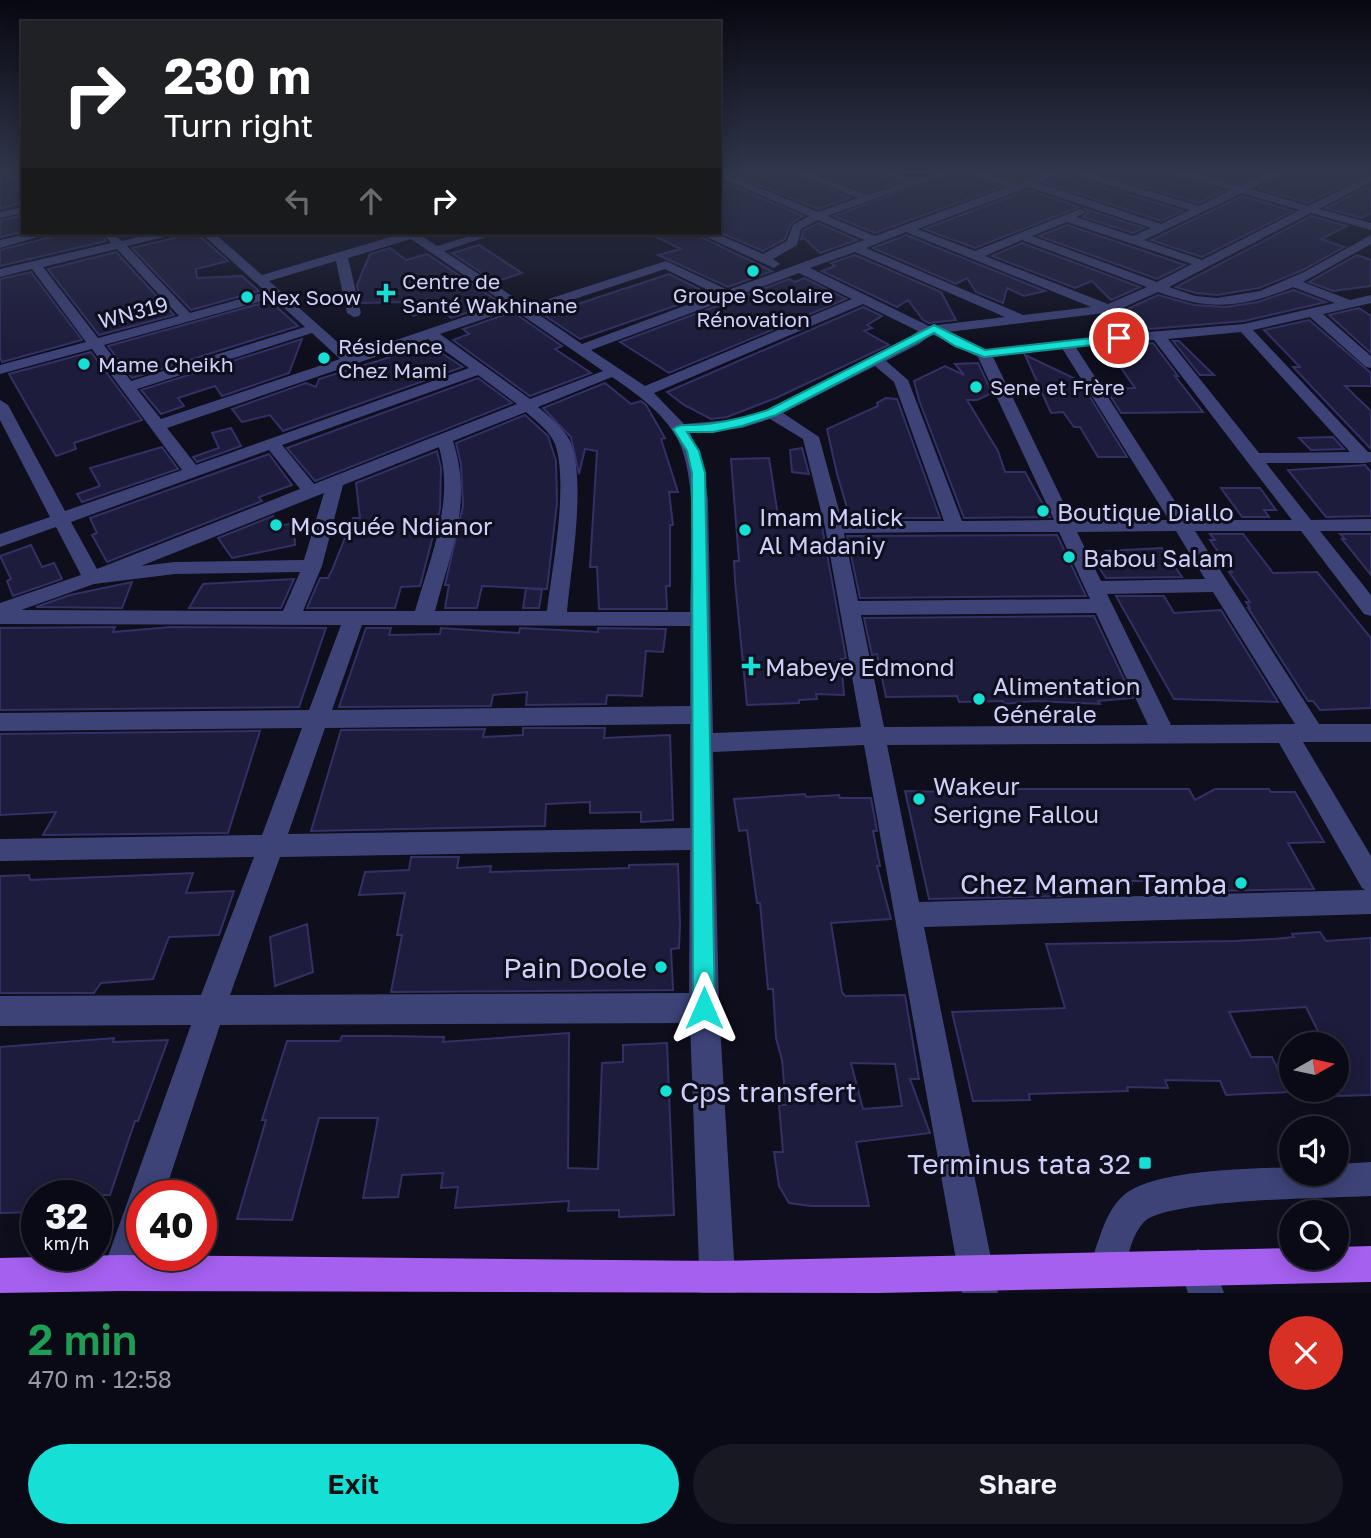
<!DOCTYPE html>
<meta charset="utf-8">
<style>
:root{--surface:#0a0a16;--page:#181823;--text:#f1f3f6;--muted:#999aa1;--line:#2a2b35;--accent:#16dfd6}
body{margin:0;font-family:"Golos Text",sans-serif;background:var(--page);color:var(--text);height:100vh;display:flex;flex-direction:column;font-size:26px;white-space:nowrap}
*{box-sizing:border-box;margin:0}
p{font-size:23px;color:var(--muted)}
.icon{flex:none;width:38px;height:38px;fill:none;stroke:currentColor;stroke-width:2;stroke-linecap:round;stroke-linejoin:round}
.map{position:relative;height:1293px;overflow:hidden}
.details{display:flex;flex-direction:column;background:var(--surface);flex:1}
.details>*{flex:none}
.guide{position:absolute;left:21px;top:21px;width:700px;height:214px;border-radius:0px;box-shadow:0 4px 18px #0003,0 0 0 2px var(--line);background:#202124;color:#fff;overflow:hidden}
.needle{width:46px;rotate:81deg}
.fabs{position:absolute;left:1279px;top:1032px;display:grid;gap:14px}
.fabs a{display:grid;place-items:center;width:70px;height:70px;border-radius:50%;background:var(--surface);box-shadow:0 4px 18px #0003,0 0 0 2px var(--line);font-size:35px}
.speed{position:absolute;left:21px;top:1180px;display:flex;gap:14px;font-size:35px;font-weight:700;text-align:center}
.speed>*{display:grid;place-content:center;width:91px;height:91px;border-radius:50%;background:var(--surface);box-shadow:0 4px 18px #0003,0 0 0 2px var(--line);line-height:1}
.speed small{font-size:18px;font-weight:400}
.speed .limit{border:10px solid #d22;background:#fff;color:#111}
.pin{position:absolute;display:grid;place-items:center;width:60px;height:60px;color:#fff;margin:-30px;border:4px solid #fff;border-radius:50%;box-shadow:0 2px 7px #0007}
.me{position:absolute;width:77px;margin:-38px;rotate:0deg;stroke-linejoin:round;filter:drop-shadow(0 0 5px #0008)}
.turn{display:flex;align-items:center;gap:24px;height:147px;padding:0 28px;font-size:32px}
.turn .icon{width:91px;height:91px;stroke-width:2.5}
.turn b{display:block;font-size:49px;line-height:60px}
.lanes{display:flex;align-items:center;height:66px;padding:0 28px;background:#0003;justify-content:center;gap:35px;direction:ltr}
.lanes .off{opacity:.35}
.round{display:grid;place-items:center;flex:none;width:74px;height:74px;border-radius:37px;background:var(--page)}
.summary{display:flex;align-items:center;justify-content:space-between;height:119px;padding:0 28px}
h1{font-size:42px;font-weight:600;line-height:52px;color:#1e9e55}
.button{display:flex;gap:14px;margin-top:auto;padding:14px 28px}
.button a{flex:1;height:80px;border-radius:42px;background:var(--accent);color:#111;font-size:28px;font-weight:600;line-height:80px;text-align:center}
.button a+a{background:var(--page);color:var(--text)}
.map>svg:first-child{display:block}
.building{fill:#1d1c3c;stroke:#333066;stroke-width:2;fill-rule:evenodd}
.lines{fill:none;stroke-linecap:round;stroke-linejoin:round}
.minor{fill:#3d4377;fill-rule:evenodd}
.major{fill:#a560f0;fill-rule:evenodd}
.route{fill:#16dfd6;stroke:#0e918b;stroke-width:2}
.poi-dot{fill:#16dfd6;stroke:#0e0e1d;stroke-width:2.5}
.labels{text-anchor:middle;dominant-baseline:central;stroke-width:6;stroke-linejoin:round;paint-order:stroke}
.far-poi-label{font-size:21px;fill:#cecffa;stroke:#0e0e1d;text-anchor:start}
.far-street-label{font-size:21px;fill:#cecffa;stroke:#0e0e1d}
.poi-label{font-size:24px;fill:#cecffa;stroke:#0e0e1d;text-anchor:start}
.near-poi-label{font-size:28px;fill:#cecffa;stroke:#0e0e1d;text-anchor:end}
</style>
<div class="map">
<svg width="1371" height="1293" viewBox="0 0 1371 1293">
<rect width="100%" height="100%" fill="#0e0e1d"/>
<!-- building -->
<g class="building">
<polygon points="0,171 10,171 23,187 23,202 0,209"/>
<polygon points="725,171 787,171 850,198 818,209"/>
<polygon points="810,171 875,171 898,182 868,192"/>
<polygon points="956,171 963,171 1001,187 875,233 834,216"/>
<polygon points="987,171 1046,171 1018,181"/>
<polygon points="1090,171 1167,171 1224,191 1199,203"/>
<polygon points="1194,171 1268,171 1240,183"/>
<polygon points="1288,171 1371,171 1371,172 1308,203 1258,188"/>
<polygon points="1066,174 1067,176 1183,211 1161,221 1046,183"/>
<polygon points="728,184 803,216 791,224 785,239 763,251 719,232 719,187"/>
<polygon points="1366,188 1371,189 1371,213 1362,218 1326,208"/>
<polygon points="1029,190 1079,207 975,248 924,229"/>
<polygon points="1242,196 1293,211 1202,257 1151,240"/>
<polygon points="1085,209 1144,228 1133,233 1083,217 1088,213"/>
<polygon points="21,216 23,232 0,237 0,220"/>
<polygon points="1311,216 1347,226 1321,239 1344,247 1303,270 1259,288 1217,295 1196,293 1176,287"/>
<polygon points="818,223 857,240 820,253 804,238 801,239 803,231"/>
<polygon points="1067,225 1185,265 1157,279 1039,236"/>
<polygon points="67,233 109,233 103,236 106,241 0,266 0,250"/>
<polygon points="178,233 196,233 228,261 196,269 197,278 242,276 259,291 191,310 132,248 174,238"/>
<polygon points="648,233 697,233 701,237 772,271 728,287 658,255 681,249"/>
<polygon points="906,235 1045,291 1024,296 1007,288 1003,303 976,292 967,278 956,284 873,248"/>
<polygon points="1022,243 1140,287 1111,300 1092,281 1075,288 992,256"/>
<polygon points="479,245 522,273 495,282 452,253"/>
<polygon points="390,248 406,260 427,254 499,302 451,318 440,309 413,316 402,305 403,302 361,303 357,285 370,254"/>
<polygon points="116,252 174,315 99,335 48,269"/>
<polygon points="855,255 941,292 956,320 929,323 923,320 908,300 897,307 822,271 835,266 831,263"/>
<polygon points="1357,255 1371,260 1371,286 1333,291 1309,282"/>
<polygon points="31,272 82,340 2,362 0,357 0,279"/>
<polygon points="669,274 709,294 580,339 544,315"/>
<polygon points="804,278 846,299 669,373 620,342 789,279 795,282"/>
<polygon points="1293,290 1326,302 1244,321 1150,329 1123,311 1158,295 1194,305 1226,307 1258,302"/>
<polygon points="270,301 298,326 132,378 108,346"/>
<polygon points="863,307 882,316 867,325 872,328 864,331 889,345 776,398 727,417 711,419 684,405 667,392"/>
<polygon points="1359,308 1371,316 1371,353 1329,315"/>
<polygon points="513,312 562,346 555,349 591,373 530,396 453,340 469,334 463,329"/>
<polygon points="1309,320 1371,373 1371,386 1345,386 1371,411 1371,449 1293,367 1300,367 1264,330"/>
<polygon points="302,339 289,373 222,396 215,386 178,398 184,406 161,414 141,390"/>
<polygon points="1173,341 1179,341 1214,375 1200,375"/>
<polygon points="1153,343 1178,376 1175,376 1203,412 1121,413 1106,389 1135,388 1108,349"/>
<polygon points="429,345 463,367 283,431 270,415 242,422 232,409 306,383 316,387 319,379"/>
<polygon points="91,352 142,420 74,443 76,449 56,456 9,374"/>
<polygon points="1025,355 1080,381 1127,457 1098,457 1080,427 1074,427 1063,412 1051,413"/>
<polygon points="978,363 992,393 977,400 967,400 998,451 1005,472 1025,472 1050,517 964,518 919,400 914,381 945,366 964,375 955,364"/>
<polygon points="478,378 512,403 315,481 287,448"/>
<polygon points="605,383 631,404 641,401 646,405 665,438 661,439 678,492 669,492 673,525 670,525 670,586 666,586 667,609 599,609 597,567 590,567 597,451 585,449 579,474 571,437 543,408"/>
<polygon points="886,398 897,399 940,518 846,518 850,518 837,474 827,429 878,406 877,403"/>
<polygon points="525,415 548,436 556,461 557,503 547,589 482,586 477,608 445,608 449,585 445,585 463,506 461,464 456,443"/>
<polygon points="231,428 241,446 197,462 193,457 219,448 212,433"/>
<polygon points="1333,437 1344,449 1311,450 1299,438"/>
<polygon points="162,447 178,469 82,502 77,494 100,486 90,468"/>
<polygon points="802,448 809,474 808,474 792,472 790,450"/>
<polygon points="437,451 441,468 440,509 420,586 401,587 395,608 307,608 320,578 328,578 332,570 353,518 360,518 356,483"/>
<polygon points="269,454 292,485 259,497 262,501 107,562 92,535 97,533 90,518"/>
<polygon points="769,458 779,522 821,521 846,658 841,659 844,695 816,694 817,699 799,700 799,703 747,705 735,581 734,561 739,561 731,459"/>
<polygon points="1365,465 1371,472 1371,516 1326,517 1288,470"/>
<polygon points="1221,488 1260,488 1276,510 1264,510 1269,517 1242,517"/>
<polygon points="1225,508 1231,517 1197,517 1191,511"/>
<polygon points="273,516 279,526 294,523 295,545 232,558 218,538"/>
<polygon points="1210,534 1243,534 1273,573 1317,572 1371,638 1371,708 1320,710 1313,701 1308,701 1248,608 1250,608 1246,602 1250,602 1229,572 1232,572 1210,540 1215,540"/>
<polygon points="1340,534 1371,534 1371,575 1342,539 1345,539"/>
<polygon points="1057,535 1086,596 860,598 847,536"/>
<polygon points="31,545 42,567 54,563 62,579 13,596 7,581 11,579 0,556"/>
<polygon points="1162,548 1182,577 1106,578 1092,557 1109,556 1106,551"/>
<polygon points="294,579 281,608 189,608 203,584"/>
<polygon points="132,582 122,608 36,607 70,595"/>
<polygon points="526,588 542,590 539,608 523,608"/>
<polygon points="1116,596 1164,596 1174,613 1221,610 1278,702 1174,699"/>
<polygon points="1094,616 1133,698 1098,701 1100,704 1034,701 1004,704 1003,701 959,702 957,696 886,697 877,654 872,655 864,618"/>
<polygon points="115,627 113,632 171,627 326,628 299,707 0,710 0,628"/>
<polygon points="366,628 391,628 389,635 440,634 441,628 519,633 520,628 598,632 598,628 666,629 663,652 646,651 642,696 607,695 606,704 526,705 527,692 493,695 491,706 339,707"/>
<polygon points="523,728 605,728 604,738 670,735 673,820 641,822 641,812 590,813 590,802 546,804 545,826 311,831 341,730 485,729 483,737 523,735"/>
<polygon points="260,731 228,833 43,835 56,812 0,815 0,734"/>
<polygon points="987,789 1189,789 1195,800 1215,789 1269,789 1271,792 1295,792 1324,842 1288,843 1314,889 1213,891 1208,881 1131,881 1132,884 1109,885 1108,882 1057,882 1061,896 929,899 905,791 988,793"/>
<path d="M805,794L806,797L839,795L840,798H871L877,831H873L880,866H877L891,919L831,923L842,992L845,996L905,995L919,1079H910L930,1133L856,1142L869,1206H811L789,1203L779,1186L774,1152H783L779,1105H786L782,1060L776,1038L773,989H768L760,903H757L747,830L739,831L734,799ZM851,1063L895,1064L902,1106L863,1109Z"/>
<polygon points="411,857 459,857 457,868 491,866 490,872 629,868 629,865 678,864 680,925 679,948 671,949 673,990 391,992 402,935 397,935 405,893 359,895 365,872 409,870"/>
<polygon points="193,873 186,893 234,891 219,935 169,937 153,979 101,983 94,993 0,993 0,876 29,875 30,880"/>
<polygon points="307,924 313,972 275,986 270,937"/>
<polygon points="1320,932 1326,941 1371,938 1371,1095 1337,1096 1337,1045 1325,1045 1306,1007 1229,1012 1251,1057 1272,1057 1289,1092 1226,1095 1220,1081 1165,1080 1168,1088 1127,1087 1128,1091 1029,1094 1030,1100 973,1101 952,1012 1065,1008 1046,944 1234,941 1274,939 1294,937 1292,934"/>
<polygon points="569,1033 568,1168 598,1169 602,1063 623,1062 623,1045 667,1043 674,1215 619,1217 619,1210 568,1211 569,1201 455,1208 458,1187 441,1188 443,1173 402,1175 398,1197 363,1198 378,1118 319,1118 292,1220 237,1219 266,1120 262,1120 287,1041 340,1041 342,1036 386,1036 444,1037 443,1042"/>
<polygon points="114,1038 113,1042 168,1040 138,1121 135,1121 110,1195 37,1195 37,1212 0,1213 0,1047"/>
</g>
<g class="lines">
<!-- minor -->
<g class="minor">
<path d="M719,171L818,212L858,198L790,171H803L868,195L905,182L878,171C891,171 900,176 913,178C924,180 940,171 953,171L827,216L875,236L1008,187L966,171H980L1018,184L1053,171H1082L1199,206L1231,190L1170,171H1185L1240,186L1274,171H1286L1251,189L1308,206L1371,175V182L1319,209L1371,223V230L1311,213L1169,287L1195,296L1217,298L1260,291L1304,272L1371,235V244L1303,282L1350,300L1371,295V303L1323,314L1371,356V368L1366,367L1310,317L1253,330L1368,452H1371V462L1364,463H1266L1311,520L1371,519V531H1320L1371,595V616L1364,614L1301,531H1195L1319,724H1371V742H1303L1371,856V914L924,927L998,1293H962L864,745L713,752L719,1008L736,1293H700L690,1023L220,1025L164,1195H142L144,1255L132,1285L120,1291L108,1285L102,1273L191,1025L0,1026V996L201,995L254,857L0,861V839L262,835L302,728L0,731V713L309,710L341,625L0,624V603L81,575L56,527L0,547V534L50,517L0,420V400L8,405L65,511L182,470L92,349L0,374V365L86,342L32,269L0,277V269L111,243L106,237L112,234L122,241L155,233H175L173,235L127,246L190,313L266,292L201,233H214L262,275L404,233H417L437,246L480,233H498L444,251L527,306L666,261L728,290L864,240L818,220L801,229L797,245L773,259L780,264L774,268L702,235L700,233H715L763,254L787,241L793,225L809,216L719,177ZM1067,171L1068,173L1190,210L1161,224L1038,183ZM1029,187L1151,228L1133,236L1076,217L1086,212L1080,209L975,251L917,229ZM1242,193L1300,210L1202,260L1144,240ZM1067,222L1192,264L1157,282L1032,236ZM906,232L1091,307L1023,315L866,248ZM411,239L505,303L352,355L269,281L336,261L347,313L354,317L359,316L361,313L348,258ZM1022,240L1147,287L1108,304L985,256ZM117,249L179,316L98,338L43,267ZM855,252L1005,317L929,326L810,268ZM665,269L716,294L582,344L535,312ZM799,273L852,299L645,386L591,350ZM1293,287L1335,303L1244,324L1149,332L1118,310L1158,292C1210,311 1242,308 1293,287ZM273,298L305,327L131,381L104,345ZM863,304L918,331L909,338L766,410L739,419L684,424L654,393ZM513,309L603,371L530,399L440,334ZM1105,313L1133,333L985,350L948,332ZM1241,332L1350,452L1259,453L1168,339ZM312,333L340,359L161,419L137,389ZM932,334L978,357L1054,520L962,521L908,380L886,361L919,344ZM428,339L469,368L196,465L167,428ZM1154,340L1292,520H1187L1075,346ZM1062,348L1169,520H1072L993,357ZM875,366L894,382L944,521H842L819,437L783,413ZM478,375L517,404L314,484L282,445ZM612,377C637,394 664,413 678,440C699,482 690,564 690,612H567C571,568 586,484 571,443C565,429 550,417 538,407ZM526,412C536,421 550,431 555,444C569,484 552,568 547,611H435C451,550 473,504 453,441ZM770,419L803,439L825,527L861,727L713,733L708,500L703,465L690,433L742,428ZM439,447C455,502 430,558 415,611H303L322,566L343,485ZM269,450L300,489L97,569L71,522ZM324,493L304,560L175,562L141,566ZM1176,531L1205,579L1101,581L1077,532ZM953,532H1059L1090,599L858,601L844,533ZM300,572L283,611L21,610L94,584L175,574ZM1213,592L1295,724L1171,725L1107,594ZM1096,613L1148,725L884,727L861,615ZM362,625L690,626V706L332,710ZM690,724V828L288,834L325,728ZM1279,743L1362,888L1365,890L919,902L887,745ZM690,850L689,993L230,995L280,857Z"/>
<polygon points="23,207 23,213 0,218 0,212"/>
<polygon points="32,233 52,233 0,248 0,240"/>
<path d="M1371,1162V1196C1332,1198 1166,1199 1144,1222C1129,1238 1128,1262 1120,1281L1108,1287L1096,1281C1089,1266 1094,1252 1100,1236C1105,1221 1112,1205 1124,1195C1155,1169 1251,1169 1292,1167V1174H1337V1164Z"/>
<polygon points="1198,1249 1210,1255 1224,1293 1188,1293 1180,1267 1186,1255"/>
</g>
<!-- major -->
<polygon class="major" points="1371,1246 1371,1282 878,1293 120,1291 0,1293 0,1258 120,1255 718,1261 1292,1248 1292,1258 1337,1258 1337,1247"/>
</g>
<!-- sky -->
<linearGradient id="sky" x2="0" y2="1"><stop stop-color="#080810"/><stop offset="0.49" stop-color="#30364c"/><stop offset="1" stop-color="#30364c" stop-opacity="0"/></linearGradient>
<rect width="1371" height="352" fill="url(#sky)"/>
<!-- route -->
<path class="route" d="M934,325L985,350L1119,335L1124,338L1119,342L984,357L955,346L934,333L776,415L742,426L713,432H687L699,451L705,473L715,1008L712,1016L704,1019L697,1016L693,1008L692,473L687,451L673,429C679,424 686,425 694,425C720,424 743,418 768,410Z"/>
<!-- markers -->
<g class="poi-dot">
<circle cx="753" cy="271" r="7"/>
<path d="M382.5 282.5h7v7h7v7h-7v7h-7v-7h-7v-7h7z"/>
<circle cx="247" cy="297" r="7"/>
<circle cx="324" cy="358" r="7"/>
<circle cx="84" cy="364" r="7"/>
<circle cx="976" cy="387" r="7"/>
<circle cx="1043" cy="511" r="7"/>
<circle cx="276" cy="525" r="7"/>
<circle cx="745" cy="530" r="7"/>
<circle cx="1069" cy="557" r="7"/>
<path d="M747.5 655.5h7v7h7v7h-7v7h-7v-7h-7v-7h7z"/>
<circle cx="979" cy="699" r="7"/>
<circle cx="919" cy="799" r="7"/>
<circle cx="1241" cy="883" r="7"/>
<circle cx="661" cy="967" r="7"/>
<circle cx="666" cy="1091" r="7"/>
<rect x="1138" y="1156" width="14" height="14" rx="3.5"/>
</g>
<g class="labels">
<!-- far-poi labels -->
<g class="far-poi-label">
<text x="402" y="281">Centre de<tspan x="402" dy="24">Santé Wakhinane</tspan></text>
<text x="753" y="295" text-anchor="middle">Groupe Scolaire<tspan x="753" dy="24">Rénovation</tspan></text>
<text x="261" y="297">Nex Soow</text>
<text x="338" y="346">Résidence<tspan x="338" dy="24">Chez Mami</tspan></text>
<text x="98" y="364">Mame Cheikh</text>
<text x="990" y="387">Sene et Frère</text>
</g>
<!-- far-street labels -->
<g class="far-street-label">
<text transform="translate(133 312) rotate(-15)">WN319</text>
</g>
<!-- poi labels -->
<g class="poi-label">
<text x="1057" y="511">Boutique Diallo</text>
<text x="759" y="516">Imam Malick<tspan x="759" dy="28">Al Madaniy</tspan></text>
<text x="290" y="525">Mosquée Ndianor</text>
<text x="1083" y="557">Babou Salam</text>
<text x="765" y="666">Mabeye Edmond</text>
<text x="993" y="685">Alimentation<tspan x="993" dy="28">Générale</tspan></text>
<text x="933" y="785">Wakeur<tspan x="933" dy="28">Serigne Fallou</tspan></text>
</g>
<!-- near-poi labels -->
<g class="near-poi-label">
<text x="1227" y="883">Chez Maman Tamba</text>
<text x="647" y="967">Pain Doole</text>
<text x="680" y="1091" text-anchor="start">Cps transfert</text>
<text x="1131" y="1163">Terminus tata 32</text>
</g>
</g>
</svg>
<div class="fabs">
<a><svg class="needle" viewBox="-14 -14 28 28"><path d="M0-13l5 13h-10z" fill="#e53935"/><path d="M0 13l5-13h-10z" fill="#999aa1"/></svg></a>
<a><svg class="icon" aria-label="sound" viewBox="0 0 24 24"><path d="M4 9h4l5-4v14l-5-4H4zM17 9q2 3 0 6"/></svg></a>
<a><svg class="icon" aria-label="search" viewBox="0 0 24 24"><circle cx="10" cy="10" r="6"/><path d="M15 15l6 6"/></svg></a>
</div>
<div class="speed"><div>32<small>km/h</small></div><div class="limit">40</div></div>
<div class="pin" style="left:1119px;top:338px;background:#d93025"><svg class="icon" aria-label="arrive" viewBox="0 0 24 24"><path d="M6 21V4h12l-3 4 3 4H6"/></svg></div>
<svg class="me" style="left:704px;top:1008px" viewBox="-20 -20 40 40"><path d="M0-17L14 15 0 8-14 15z" fill="#16dfd6" stroke="#fff" stroke-width="4"/></svg>
<div class="guide">
<div class="turn"><svg class="icon" aria-label="right" viewBox="0 0 24 24"><path d="M7 20v-9h11M14 6l5 5-5 5"/></svg><div><b>230 m</b>Turn right</div></div>
<div class="lanes"><svg class="icon off" aria-label="left" viewBox="0 0 24 24"><path d="M17 20v-9H6M10 6l-5 5 5 5"/></svg><svg class="icon off" aria-label="ahead" viewBox="0 0 24 24"><path d="M12 20V5M6 11l6-6 6 6"/></svg><svg class="icon" aria-label="right" viewBox="0 0 24 24"><path d="M7 20v-9h11M14 6l5 5-5 5"/></svg></div>
</div>
</div>
<section class="details">
<div class="summary"><div><h1>2 min</h1><p>470 m · 12:58</p></div><a class="round" style="background:#d93025;color:#fff"><svg class="icon" aria-label="close" viewBox="0 0 24 24"><path d="M6 6l12 12M18 6L6 18"/></svg></a></div>
<div class="button"><a>Exit</a><a>Share</a></div>
</section>
